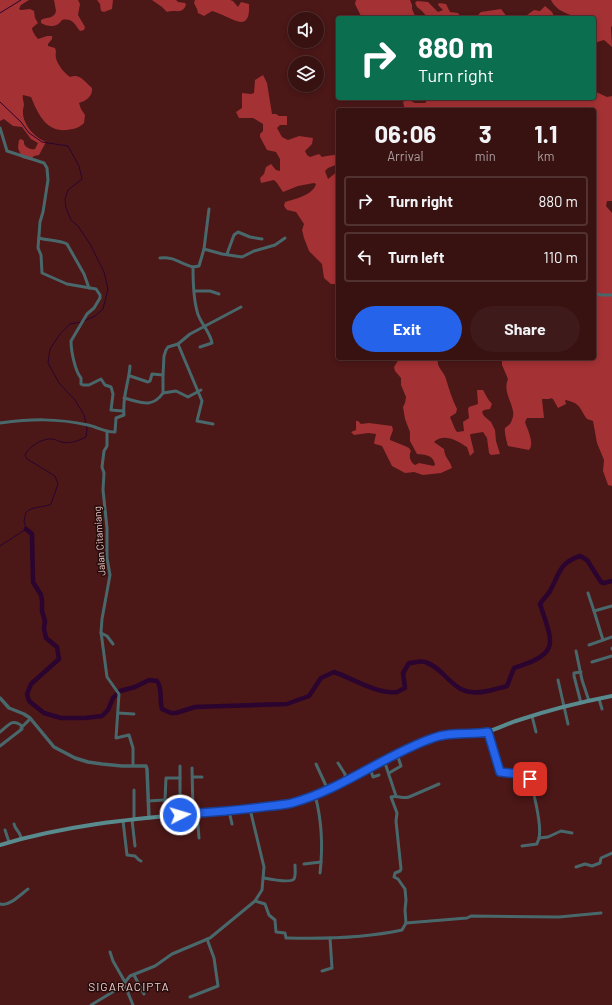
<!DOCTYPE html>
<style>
:root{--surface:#381111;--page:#3f1a1a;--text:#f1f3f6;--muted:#ab9d9f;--line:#523131;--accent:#2563eb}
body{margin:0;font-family:Barlow,sans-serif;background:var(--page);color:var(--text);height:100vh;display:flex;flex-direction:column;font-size:15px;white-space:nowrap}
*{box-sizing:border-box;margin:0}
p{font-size:13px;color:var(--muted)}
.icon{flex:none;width:22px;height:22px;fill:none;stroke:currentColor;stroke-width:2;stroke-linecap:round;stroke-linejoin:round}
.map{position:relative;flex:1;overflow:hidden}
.panel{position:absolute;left:336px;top:108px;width:260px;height:252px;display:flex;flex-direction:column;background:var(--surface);border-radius:4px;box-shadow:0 2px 6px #0003,0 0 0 1px var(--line)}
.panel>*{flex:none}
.guide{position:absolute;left:336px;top:16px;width:260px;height:84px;border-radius:4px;box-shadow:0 2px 6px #0003,0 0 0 1px var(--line);background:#0b6e4f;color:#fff;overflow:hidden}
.fabs{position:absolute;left:288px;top:12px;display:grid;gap:8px}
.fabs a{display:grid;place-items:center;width:36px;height:36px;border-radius:50%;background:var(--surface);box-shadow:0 2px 6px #0003,0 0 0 1px var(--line);font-size:20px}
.pin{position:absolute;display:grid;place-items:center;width:34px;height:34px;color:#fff;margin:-17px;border-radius:8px;box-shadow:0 2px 6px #0006}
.me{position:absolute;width:44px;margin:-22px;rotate:85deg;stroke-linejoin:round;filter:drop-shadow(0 0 3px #0008)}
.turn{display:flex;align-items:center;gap:14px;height:84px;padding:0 16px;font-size:18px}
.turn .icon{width:52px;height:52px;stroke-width:2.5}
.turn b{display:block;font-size:28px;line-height:34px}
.eta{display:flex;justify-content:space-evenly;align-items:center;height:68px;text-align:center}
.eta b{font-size:24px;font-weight:700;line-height:28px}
.primary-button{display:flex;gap:8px;margin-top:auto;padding:8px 16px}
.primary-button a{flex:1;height:46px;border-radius:24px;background:var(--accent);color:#fff;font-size:16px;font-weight:700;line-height:46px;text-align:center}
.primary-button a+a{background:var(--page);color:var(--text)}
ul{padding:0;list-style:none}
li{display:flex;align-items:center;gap:12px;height:50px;margin:0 8px 6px;padding:0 8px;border:2px solid var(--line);border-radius:4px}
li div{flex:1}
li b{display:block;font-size:15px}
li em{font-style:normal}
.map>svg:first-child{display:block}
.forest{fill:#a43134}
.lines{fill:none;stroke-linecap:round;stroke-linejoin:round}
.stream{stroke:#2b0430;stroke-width:1}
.river{stroke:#2b0430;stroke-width:4.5}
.minor{stroke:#49686b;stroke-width:3}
.tertiary{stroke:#49686b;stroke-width:3.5}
.secondary{stroke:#588a8e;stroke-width:4}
.route-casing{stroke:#184099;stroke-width:10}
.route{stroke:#2563eb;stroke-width:7}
.labels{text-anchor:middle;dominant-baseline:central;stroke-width:3;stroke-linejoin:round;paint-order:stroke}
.street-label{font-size:10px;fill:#ebc8c5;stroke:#230c0b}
.quarter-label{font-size:12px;letter-spacing:1px;fill:#ebc8c5;stroke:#230c0b}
</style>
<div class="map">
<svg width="612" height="1005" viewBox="0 0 612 1005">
<rect width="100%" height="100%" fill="#4b1717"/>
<!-- forest -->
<g class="forest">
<path d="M0,0H29L21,5L19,9L21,10L30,9L34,11L35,18L38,23L32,28C32,31 36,37 38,39L47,36H52V39L48,44V46L55,48C57,52 55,54 56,58C57,64 65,74 70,77C80,73 85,82 92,88C93,96 86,101 79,103L81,109L85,115L84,123C79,128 74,129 67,130C46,132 38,114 31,97L23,95C22,99 24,101 24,105C24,106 23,109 23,110C22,124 34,137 46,142L39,155L34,156L30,160L22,158C19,148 17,152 19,140L21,139L24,141V144C26,148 31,150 35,149L38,143L31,139L22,127L13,126L4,119L0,121Z"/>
<path d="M54,0H78L80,4L78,15L85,27L84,30L80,31C74,24 73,18 62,20C57,28 48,27 41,23V20C46,17 51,19 55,14L56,11Z"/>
<polygon points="97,0 113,0 112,9 104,12 101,11 100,4"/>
<path d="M152,0H176L178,2L185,3L186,5C182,15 176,9 167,12L162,7Z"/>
<path d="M195,0H230L233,1L238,7L241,2L249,4C251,37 229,15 212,11L204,16L198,13L197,9L194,3Z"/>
<polygon points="356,0 410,0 412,5 412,9 416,18 362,18 355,4"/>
<path d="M551,0H612V26L611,27L612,47L604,40L594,43V18C580,18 558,15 551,0Z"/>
<polygon points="417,1 428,2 438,12 443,10 438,5 439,3 446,4 450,12 458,13 461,18 428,18 422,11 417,7 415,3"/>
<polygon points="545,6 552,12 554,16 553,18 512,18 522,15 527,15 534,10 540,11"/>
<polygon points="501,9 508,18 481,18 478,15 481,12"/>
<path d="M263,75L267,83L272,114H276L279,116H287V125H280L277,128L282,137L288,140L299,136L313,138L312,144L305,151L307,155L310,157L319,154L322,157C328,155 333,156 338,154V164L328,168L325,171L328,179L338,171V284H331L324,278L322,264L309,251L304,238L302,230L304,224L296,212L287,210L284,206L285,202C295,199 313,195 316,184L314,183L298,186L283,192L277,183L274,180L261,183L260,178L264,174L266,167L271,164L276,170L280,171V159L276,152L267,150L260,137V134L263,131V124L253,118H239L236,112L242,108V93L251,94L254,93L255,80Z"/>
<path d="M594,91L607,97L612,96V201H607L606,206L612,213V486L608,485L603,471L604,460L597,443L593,421L587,419C579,408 581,403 565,400L566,404L558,408L553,399L550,398V399H542L544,418H527L525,422C527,429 535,443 529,450L508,446C507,443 504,431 505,428L510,424C512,420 514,416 513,411C511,400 503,391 508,379L502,365V358H594V110H405L403,102L407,99L415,103H425L429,98H594Z"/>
<path d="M402,358H438C436,368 444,371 446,379C449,389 452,399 457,409L456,413L450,417L455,429L457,432L464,431L463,422L469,418L468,409L469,407L478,404L477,390H483L488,399L492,404L490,409L484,410L482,412L484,416L491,422L495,430L496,441L500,454L491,455L489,453L487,438L483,432L471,434L470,435L474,452L470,456L467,447L465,446C457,440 443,433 434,442L444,449C445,459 450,460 452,468L441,473L423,475L414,472L405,473L392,466L382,446L375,444L374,443L376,434L368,433L354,435L351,432L356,430V421H358L361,424L369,423L392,426L393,430L390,438V440L405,446L409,448L411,451C408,456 411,463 415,465L419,463L434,466L435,464C432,454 425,455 417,454L410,441V432L405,419L403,407L405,403L406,397L401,385V378L395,371L394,367L399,359Z"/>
</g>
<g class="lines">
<!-- stream -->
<g class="stream">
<polyline points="0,13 21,0"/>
<polyline points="0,102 21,122 29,133 42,142 68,146 79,166 82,179 68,190 65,199 66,208 71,220 78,226 90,244 104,272 108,289 103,309 95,316 84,321"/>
<path d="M0,546L26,529L24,521L26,512C33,506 43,508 51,504L58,484L55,476L27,459L25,455C29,446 43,438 52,439C55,439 58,441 61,442C70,444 78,441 86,437L87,428L84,415L75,400L59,383L48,363L50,349L60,334L70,324L81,322"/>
</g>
<!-- river -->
<path class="river" d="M26,529L32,534L33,582L41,595L42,601V611L45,621L44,629L46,638L57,647L59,659L31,684L27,694L29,701L44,713L61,718H85L102,716L108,710L113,698L120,691L135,687L149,680L157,681C163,689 159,699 162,709L171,713H176L195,707L287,704L309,696L321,678L334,672C352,678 378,695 397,692C399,691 403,689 405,688L403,673L409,663C414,663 420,660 425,662C443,667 451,690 471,692C483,694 495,689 507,686L514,668C561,653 553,644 540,604C543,599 547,596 550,591C560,573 559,563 580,556L587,560L601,582L604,583L612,581"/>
<!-- minor -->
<g class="minor">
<path d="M0,128L7,151L44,163L47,168L48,180L43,212L40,222L38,248L41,255L42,273L67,284L96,289L100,295V298L94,308L87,314L71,341C71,351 75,371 81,378V384L83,385H89L101,379L105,385L111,387L113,394L111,410L123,411"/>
<path d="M39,238C46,240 62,241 67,244L84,274L89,288"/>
<polyline points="204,249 222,254 242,257 254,251 275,245 285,238"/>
<polyline points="227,254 234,235 238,232 250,237 262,239"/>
<path d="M160,258C173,256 181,264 193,267"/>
<polyline points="195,291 210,291 219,294"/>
<polyline points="594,293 601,295 612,295"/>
<polyline points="178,344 202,401 197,421 213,424"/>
<path d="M200,347L212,343C210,331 199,322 197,311C194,300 193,279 193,267L199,266L204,249L209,209"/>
<polyline points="163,375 164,356 166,350 168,347 178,344 190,334 241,307"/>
<polyline points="130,376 148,382 150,381 152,374 163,375 163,393 176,391 188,397 201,390"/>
<path d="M124,398C140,402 152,409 163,393"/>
<path d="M0,423C31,419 56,418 88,425C97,427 105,432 115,432L116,418L124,415C122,397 129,382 130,366"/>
<polyline points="107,431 107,446 104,451 102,467 104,473 103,490 107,528 107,558 110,575 102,619 101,632 107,677 119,694 116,738 129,735 133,748 133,765"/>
<polyline points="588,593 594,611 612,606"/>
<polyline points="594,611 603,640"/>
<polyline points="101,633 107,636 113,644"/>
<polyline points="589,645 612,637"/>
<polyline points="612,648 612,649"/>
<polyline points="576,651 582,680 589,701"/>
<polyline points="592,662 612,656"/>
<polyline points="581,672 574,673 574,676 581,703"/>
<polyline points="558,680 568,724"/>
<polyline points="599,699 602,709"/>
<polyline points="118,713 134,714"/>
<polyline points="532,716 536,732"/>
<path d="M0,732C9,725 12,718 22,726"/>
<path d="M488,732L500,772C509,775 518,773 527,775C533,785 542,826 539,838C539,840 537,842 537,844L522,846"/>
<polyline points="0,746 22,729 21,728 30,719"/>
<polyline points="384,760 396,796"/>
<polyline points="338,763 345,774 345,781"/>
<polyline points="316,764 328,790"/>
<polyline points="180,766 180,815"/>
<polyline points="192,768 193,814"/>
<polyline points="370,768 373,777 379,775"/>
<polyline points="389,773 401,766 397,754"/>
<polyline points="193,777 202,777"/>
<polyline points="134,790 134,820"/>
<path d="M315,795C322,821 323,847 320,873"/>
<polyline points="165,800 166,778 180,778"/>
<polyline points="148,801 180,799"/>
<polyline points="229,811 232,824"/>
<polyline points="197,814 199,838"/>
<polyline points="132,820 135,846"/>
<polyline points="123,821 127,855 135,856 139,860 141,861"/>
<path d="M14,824C15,830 21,832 21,839"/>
<polyline points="5,830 9,842"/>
<polyline points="539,838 548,837 561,831 572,833"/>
<polyline points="304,864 321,862"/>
<polyline points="576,867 585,864 592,866 600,863 601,858 612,853"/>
<path d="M264,878C269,879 290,883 294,879C296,876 295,869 295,865"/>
<path d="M255,901L265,904L269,915L275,920L276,932L285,933L286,938H288C326,939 365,938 402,930L406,923L467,918L471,916L559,917L601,913"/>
<path d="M0,904C9,907 21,894 28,889"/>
<path d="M406,923L405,910L406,900L405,889L398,879L394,877L395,873L400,871L401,869L396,821L397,813L391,797C397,795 402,799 409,797L439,784"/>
<polyline points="110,952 113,961 125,982"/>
<polyline points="322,971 332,968 330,938"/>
<polyline points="134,975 144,994"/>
<polyline points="123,984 126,988 133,1005"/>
<polyline points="190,997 218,986 214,958 207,939"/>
<polyline points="91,1005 121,987 130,976 155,966 172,954 210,938 255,901 262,890 264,867 250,809"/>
</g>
<!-- tertiary -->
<polyline class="tertiary" points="0,698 9,708 24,714 30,718 54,747 75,758 88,762 102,764 122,766 146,766 147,769 149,818"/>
<!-- secondary -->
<path class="secondary" d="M0,845C62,826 128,819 192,814C224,811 259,811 291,803C338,792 383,757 430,739C448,732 468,737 486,732C498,729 508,723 519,720C549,710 581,702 612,696"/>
</g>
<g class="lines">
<!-- route casing -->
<g class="route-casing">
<path id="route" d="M180,815C208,812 235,811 262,807C272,806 283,805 292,803C343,789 384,755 433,738C450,731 470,735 488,732L500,772L527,775L530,779"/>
</g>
<!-- route -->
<use href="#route" class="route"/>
</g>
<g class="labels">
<!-- street labels -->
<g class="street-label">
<text transform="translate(99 541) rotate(-94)">Jalan Citamiang</text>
</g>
<!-- quarter labels -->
<g class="quarter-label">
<text x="129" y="986">SIGARACIPTA</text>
</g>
</g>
</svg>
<div class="fabs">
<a><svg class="icon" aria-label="sound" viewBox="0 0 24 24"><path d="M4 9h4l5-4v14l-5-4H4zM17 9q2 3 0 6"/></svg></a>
<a><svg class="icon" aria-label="layers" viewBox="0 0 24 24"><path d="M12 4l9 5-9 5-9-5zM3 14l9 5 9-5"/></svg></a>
</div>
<div class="pin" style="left:530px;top:779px;background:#d93025"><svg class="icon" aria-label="arrive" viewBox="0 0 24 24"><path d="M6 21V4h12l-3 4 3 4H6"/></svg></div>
<svg class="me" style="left:180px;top:815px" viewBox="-20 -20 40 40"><circle r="17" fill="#2563eb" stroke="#fff" stroke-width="3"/><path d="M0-11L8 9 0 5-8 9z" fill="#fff"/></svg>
<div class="guide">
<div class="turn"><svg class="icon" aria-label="right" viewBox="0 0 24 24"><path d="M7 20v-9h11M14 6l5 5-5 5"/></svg><div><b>880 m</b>Turn right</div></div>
</div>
<section class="panel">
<div class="eta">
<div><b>06:06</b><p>Arrival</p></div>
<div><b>3</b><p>min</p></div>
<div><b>1.1</b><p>km</p></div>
</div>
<ul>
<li><svg class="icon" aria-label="right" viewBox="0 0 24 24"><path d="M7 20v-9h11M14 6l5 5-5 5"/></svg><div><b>Turn right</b></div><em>880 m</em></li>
<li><svg class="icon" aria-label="left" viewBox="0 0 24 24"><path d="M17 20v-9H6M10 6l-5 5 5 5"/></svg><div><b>Turn left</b></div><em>110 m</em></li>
</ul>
<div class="primary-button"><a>Exit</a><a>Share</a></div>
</section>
</div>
